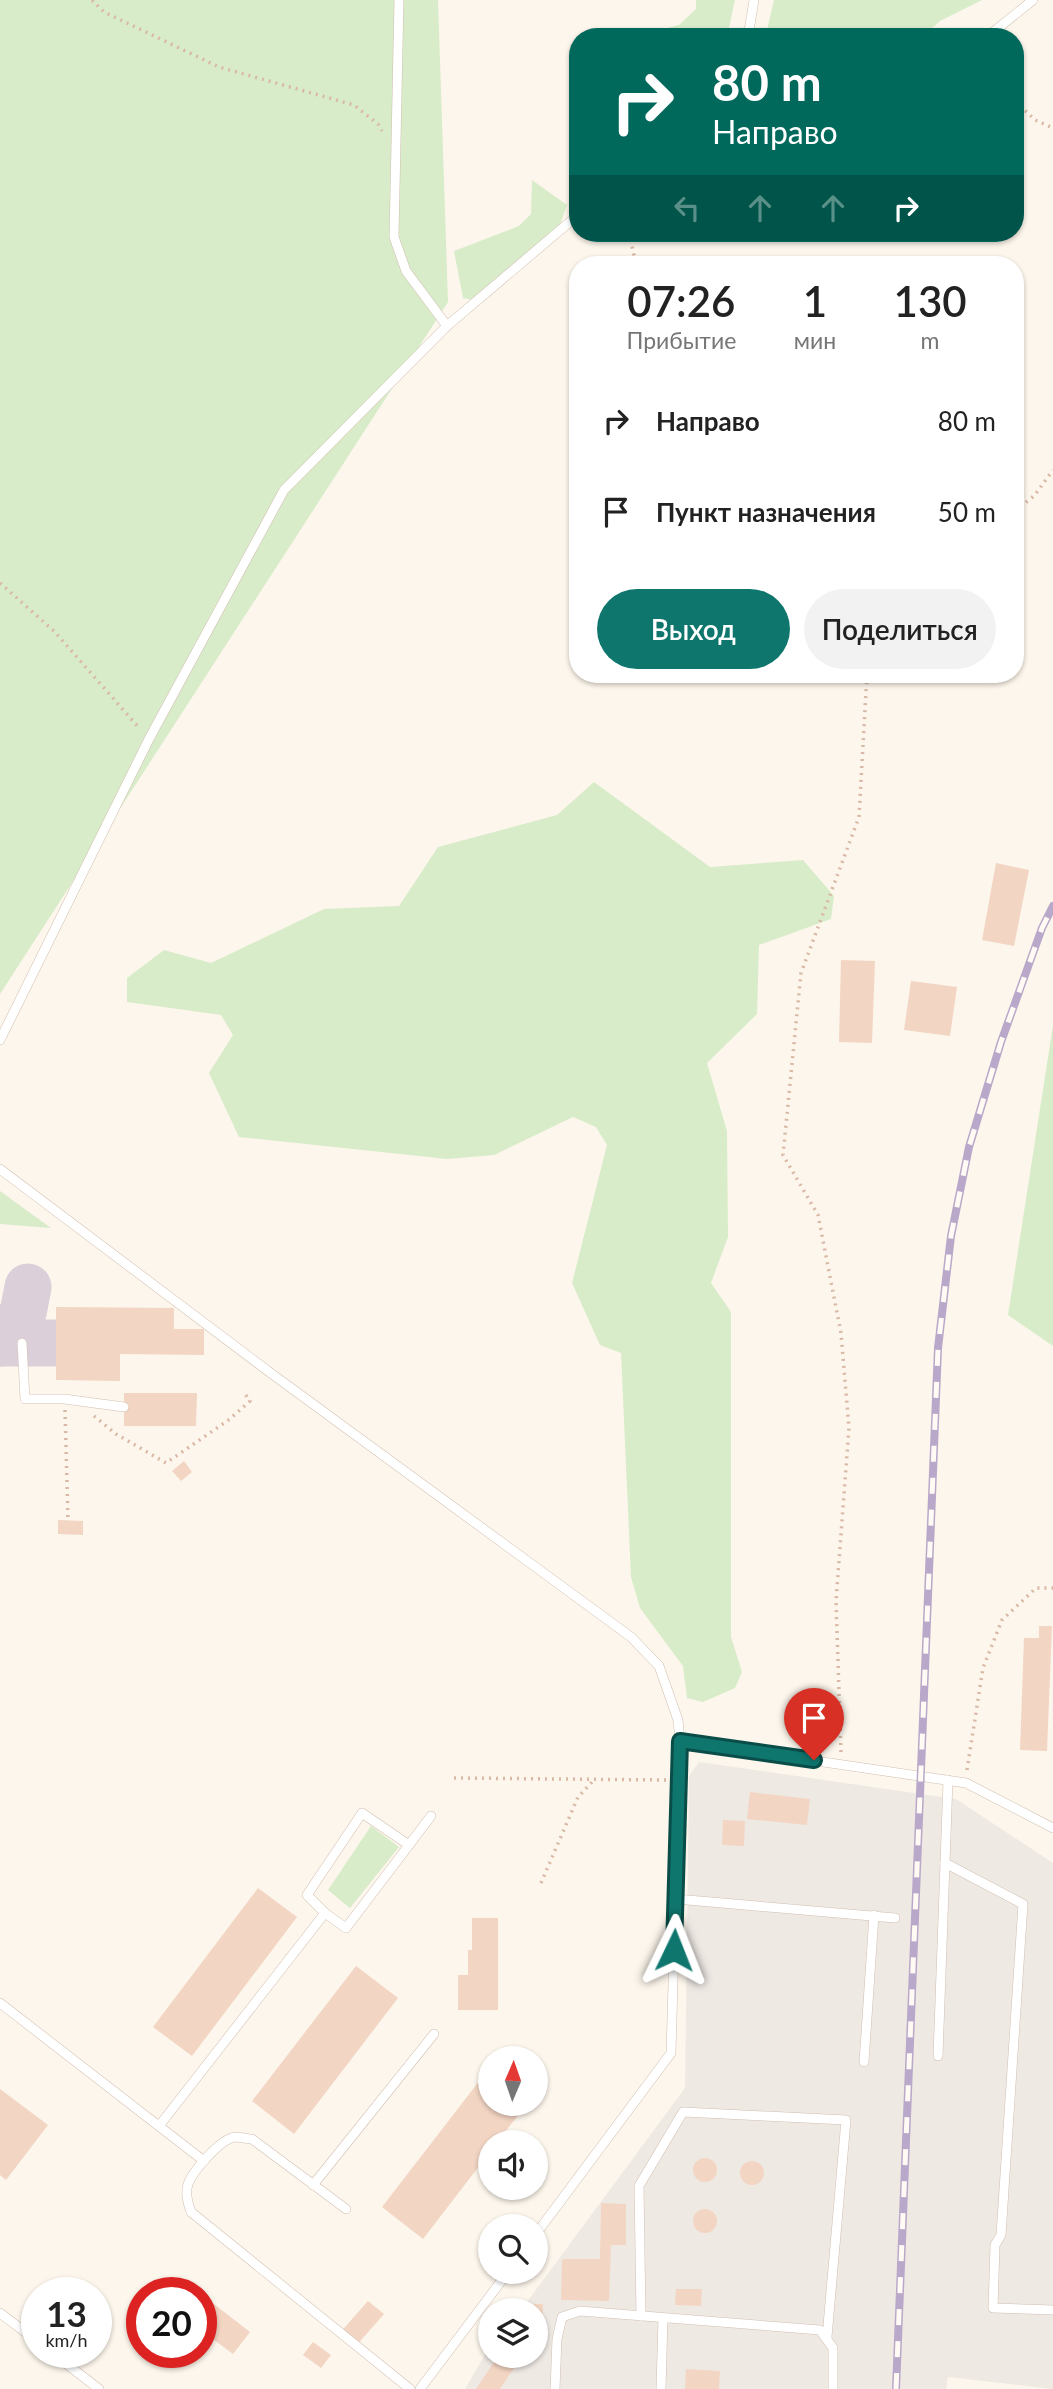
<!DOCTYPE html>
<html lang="ru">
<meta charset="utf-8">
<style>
:root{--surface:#fff;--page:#f2f2f2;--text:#222;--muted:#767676;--accent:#0f766e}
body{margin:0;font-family:Lato,sans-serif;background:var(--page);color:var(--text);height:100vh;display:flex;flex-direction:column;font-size:26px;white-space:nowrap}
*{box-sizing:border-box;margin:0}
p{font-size:23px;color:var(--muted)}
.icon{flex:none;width:38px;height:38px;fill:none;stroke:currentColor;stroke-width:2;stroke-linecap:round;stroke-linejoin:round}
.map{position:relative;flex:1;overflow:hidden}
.drawer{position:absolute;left:569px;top:256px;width:455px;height:427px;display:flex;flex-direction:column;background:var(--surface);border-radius:28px;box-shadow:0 2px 5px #0004}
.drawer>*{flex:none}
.guide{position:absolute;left:569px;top:28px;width:455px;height:214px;border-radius:28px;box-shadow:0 2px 5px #0004;background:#00695c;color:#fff;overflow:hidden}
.needle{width:46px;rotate:2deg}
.buttons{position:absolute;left:478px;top:2046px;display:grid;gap:14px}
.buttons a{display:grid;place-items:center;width:70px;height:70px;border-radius:50%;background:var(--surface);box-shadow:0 2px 5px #0004;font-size:35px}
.speed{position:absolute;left:21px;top:2277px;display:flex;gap:14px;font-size:35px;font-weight:700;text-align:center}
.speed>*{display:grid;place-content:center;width:91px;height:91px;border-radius:50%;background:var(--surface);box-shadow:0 2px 5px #0004;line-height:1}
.speed small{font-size:18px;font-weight:400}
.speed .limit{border:10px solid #d22;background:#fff;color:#111}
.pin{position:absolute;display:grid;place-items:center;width:60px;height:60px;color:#fff;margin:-72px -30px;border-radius:50% 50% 50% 0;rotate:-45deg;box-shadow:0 0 7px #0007}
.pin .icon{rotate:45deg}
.me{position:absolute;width:77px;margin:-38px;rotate:2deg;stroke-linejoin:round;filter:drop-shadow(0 0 5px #0008)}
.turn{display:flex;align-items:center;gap:24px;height:147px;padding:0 28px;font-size:32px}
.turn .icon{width:91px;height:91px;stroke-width:2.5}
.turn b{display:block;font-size:49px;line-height:60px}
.lanes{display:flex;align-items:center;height:66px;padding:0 28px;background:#0003;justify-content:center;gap:35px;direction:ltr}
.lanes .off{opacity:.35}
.eta{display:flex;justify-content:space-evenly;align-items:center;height:119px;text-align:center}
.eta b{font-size:42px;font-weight:600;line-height:49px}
.button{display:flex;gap:14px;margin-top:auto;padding:14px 28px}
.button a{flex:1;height:80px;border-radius:42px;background:var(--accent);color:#fff;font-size:28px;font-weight:600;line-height:80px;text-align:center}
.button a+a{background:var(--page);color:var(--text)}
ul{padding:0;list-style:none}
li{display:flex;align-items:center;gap:21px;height:91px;padding:0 28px}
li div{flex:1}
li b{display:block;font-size:26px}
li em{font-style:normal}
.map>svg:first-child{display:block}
.industrial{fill:#efe9e4}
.green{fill:#d8ecc9}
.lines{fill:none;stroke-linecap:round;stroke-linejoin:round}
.taxiway{stroke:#dbcfda;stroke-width:47}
.building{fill:#f3d5c3}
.lane-casing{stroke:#d1beb0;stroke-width:10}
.path{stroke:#d9b8a5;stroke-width:3.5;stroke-dasharray:2 5;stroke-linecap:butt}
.lane{stroke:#fff;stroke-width:9}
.rail-casing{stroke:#b9a8c9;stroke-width:8}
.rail{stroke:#fffaf3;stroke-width:5;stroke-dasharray:16;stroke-linecap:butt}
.route-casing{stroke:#0a4d48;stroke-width:18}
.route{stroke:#0f766e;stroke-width:12}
</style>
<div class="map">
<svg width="1053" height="2389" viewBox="0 0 1053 2389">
<rect width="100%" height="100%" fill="#fdf6ec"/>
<!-- industrial -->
<polygon class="industrial" points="699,1762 956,1799 1053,1863 1053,2389 948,2377 946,2389 465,2389 490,2346 490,2356 536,2356 536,2310 521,2310 685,2088 689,1776"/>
<!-- green -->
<g class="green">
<polygon points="0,0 438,0 448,302 0,994"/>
<polygon points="696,0 735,0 727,37 632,37 679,25 696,9"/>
<polygon points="774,0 982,0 940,21 922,37 768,37 767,30"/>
<polygon points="532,180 567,205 556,236 481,302 463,298 454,251 519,226 531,214"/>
<polygon points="594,782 710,867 803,860 834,896 831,919 759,945 757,1014 707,1063 727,1131 728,1237 711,1283 731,1312 731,1637 742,1672 735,1688 703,1702 687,1698 683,1666 640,1608 631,1577 621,1353 600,1345 572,1283 607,1145 596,1127 573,1117 494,1155 447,1159 239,1137 209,1073 233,1035 221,1015 127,1002 127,978 164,950 211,963 324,909 399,906 438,847 557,815"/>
<polygon points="1053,1025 1053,1346 1008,1315"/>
<polygon points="0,1191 51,1228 0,1224"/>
<polygon points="371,1826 399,1847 350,1908 328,1890"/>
</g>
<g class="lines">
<!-- taxiway -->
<g class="taxiway">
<polyline points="0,1343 56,1343"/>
<polyline points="1,1343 23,1313 28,1287"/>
</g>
</g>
<!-- building -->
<g class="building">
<polygon points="996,863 1029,870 1014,946 982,940"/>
<polygon points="841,960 875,961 872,1043 839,1042"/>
<polygon points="911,981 957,987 950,1036 904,1030"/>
<polygon points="56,1307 174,1308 174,1329 204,1329 204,1355 120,1354 120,1381 56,1380"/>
<polygon points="124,1393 197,1393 196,1426 124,1426"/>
<polygon points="184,1461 192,1472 181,1481 172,1471"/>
<polygon points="58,1520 83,1521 83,1535 58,1534"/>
<polygon points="1039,1626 1052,1626 1047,1751 1020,1750 1024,1638 1039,1638"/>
<polygon points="750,1792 810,1799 807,1825 747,1819"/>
<polygon points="723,1820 745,1821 744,1846 722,1845"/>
<polygon points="258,1888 297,1917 192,2056 153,2027"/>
<polygon points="472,1918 498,1918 498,2010 458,2010 458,1975 468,1975 468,1950 472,1950"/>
<polygon points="356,1966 398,1998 294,2134 252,2101"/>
<polygon points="487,2071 490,2073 490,2104 527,2104 497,2142 490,2142 490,2152 423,2239 382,2207"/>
<polygon points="0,2089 48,2125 6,2180 0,2175"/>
<circle cx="705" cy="2170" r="12"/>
<circle cx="752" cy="2173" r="12"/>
<polygon points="601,2203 626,2204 626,2245 611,2245 609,2301 561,2300 562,2259 600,2259"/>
<circle cx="705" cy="2221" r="12"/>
<polygon points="676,2289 702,2289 701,2306 675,2305"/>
<polygon points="201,2294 250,2332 233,2354 201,2330"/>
<polygon points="368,2301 384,2314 354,2348 338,2335"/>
<polygon points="533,2304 543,2304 543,2317 536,2316"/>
<polygon points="313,2342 331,2355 321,2368 303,2355"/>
<polygon points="498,2356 508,2356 518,2362 500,2389 476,2389"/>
<polygon points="686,2369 720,2371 719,2389 685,2389"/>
</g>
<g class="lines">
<!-- lane casing -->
<g class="lane-casing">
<g id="lane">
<polyline points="399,0 394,237 406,271 447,326"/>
<polyline points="748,37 754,0"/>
<polyline points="987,37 1033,0"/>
<polyline points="0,1040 149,739 284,490 447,326 578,215"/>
<polyline points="0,1169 272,1374 631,1637 659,1666 678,1720 680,1741 671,2053 536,2234"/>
<polyline points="22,1343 25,1399 64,1399 124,1407"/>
<polyline points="680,1741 966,1783 1053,1828"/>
<polyline points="945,1863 1023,1904 1001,2235 995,2245 993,2308 1053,2310"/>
<polyline points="676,1899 895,1918"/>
<polyline points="325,1913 307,1895 362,1813 409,1845"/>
<polyline points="0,2003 204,2161"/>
<polyline points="938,2056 948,1780"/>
<polyline points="864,2062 874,1915"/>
<polyline points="159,2126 325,1913 346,1928 431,1816"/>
<polyline points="313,2185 434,2034"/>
<path d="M346,2209L252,2139C247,2139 240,2137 235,2137C220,2139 193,2171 188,2184C185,2194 188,2203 191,2212L410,2389"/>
<polyline points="0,2313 37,2341"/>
<polyline points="641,2316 639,2186 683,2112 846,2120 827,2337"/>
<polyline points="51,2352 99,2389"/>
<polyline points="420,2389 508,2272"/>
<polyline points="555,2389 557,2339 562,2317 580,2311 820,2330 833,2348 833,2389"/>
<polyline points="661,2389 663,2318"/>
</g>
</g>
<!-- path -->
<g class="path">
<polyline points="92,0 104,12 219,67 354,105 378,124 382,131"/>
<polyline points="1015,101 1035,120 1053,128"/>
<polyline points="629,233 636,264"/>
<polyline points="1015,511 1034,496 1053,470"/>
<polyline points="0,583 54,631 140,729"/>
<polyline points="65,1410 68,1520"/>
<polyline points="94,1416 116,1434 166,1463 230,1419 250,1401 243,1391"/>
<polyline points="841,1752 836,1601 849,1428 841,1333 818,1215 783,1155 801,973 859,817 867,674"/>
<polyline points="967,1770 983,1668 1002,1620 1036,1588 1053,1588"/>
<polyline points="454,1778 666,1780"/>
<polyline points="541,1883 578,1797 595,1779"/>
</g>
<!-- lane -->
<use href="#lane" class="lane"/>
<!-- rail casing -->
<g class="rail-casing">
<polyline id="rail" points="896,2389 938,1348 951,1236 969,1147 1001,1042 1042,928 1053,906"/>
</g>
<!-- rail -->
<use href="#rail" class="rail"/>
</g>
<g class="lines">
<!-- route casing -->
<g class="route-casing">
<polyline id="route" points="674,1950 680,1741 814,1760"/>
</g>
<!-- route -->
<use href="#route" class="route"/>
</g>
</svg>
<div class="buttons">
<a><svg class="needle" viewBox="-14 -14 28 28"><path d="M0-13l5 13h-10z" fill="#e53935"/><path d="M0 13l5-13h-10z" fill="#767676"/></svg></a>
<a><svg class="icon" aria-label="sound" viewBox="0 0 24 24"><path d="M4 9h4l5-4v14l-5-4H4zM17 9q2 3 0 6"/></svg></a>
<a><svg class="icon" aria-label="search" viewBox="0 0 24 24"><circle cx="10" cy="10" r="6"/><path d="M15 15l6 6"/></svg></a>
<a><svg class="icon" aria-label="layers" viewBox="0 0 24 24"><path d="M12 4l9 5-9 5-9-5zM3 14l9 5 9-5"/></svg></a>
</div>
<div class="speed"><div>13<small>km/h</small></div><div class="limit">20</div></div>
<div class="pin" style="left:814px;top:1760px;background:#d93025"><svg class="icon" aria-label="arrive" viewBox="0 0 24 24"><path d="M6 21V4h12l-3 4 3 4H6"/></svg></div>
<svg class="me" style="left:674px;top:1950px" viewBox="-20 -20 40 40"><path d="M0-17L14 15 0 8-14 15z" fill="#0f766e" stroke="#fff" stroke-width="4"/></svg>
<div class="guide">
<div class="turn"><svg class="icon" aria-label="right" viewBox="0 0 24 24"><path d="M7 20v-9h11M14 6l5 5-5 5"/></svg><div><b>80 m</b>Направо</div></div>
<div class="lanes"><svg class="icon off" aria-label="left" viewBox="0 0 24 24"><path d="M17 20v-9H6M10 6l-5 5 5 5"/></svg><svg class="icon off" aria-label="ahead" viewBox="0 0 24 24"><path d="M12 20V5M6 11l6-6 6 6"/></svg><svg class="icon off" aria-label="ahead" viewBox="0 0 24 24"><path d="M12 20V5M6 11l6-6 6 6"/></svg><svg class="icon" aria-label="right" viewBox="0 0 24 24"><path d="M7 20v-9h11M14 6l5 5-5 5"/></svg></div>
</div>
<section class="drawer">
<div class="eta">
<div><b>07:26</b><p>Прибытие</p></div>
<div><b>1</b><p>мин</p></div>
<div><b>130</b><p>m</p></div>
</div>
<ul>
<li><svg class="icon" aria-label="right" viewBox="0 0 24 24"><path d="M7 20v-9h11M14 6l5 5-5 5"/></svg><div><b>Направо</b></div><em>80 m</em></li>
<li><svg class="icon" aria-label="arrive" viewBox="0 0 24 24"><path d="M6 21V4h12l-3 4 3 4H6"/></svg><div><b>Пункт назначения</b></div><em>50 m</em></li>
</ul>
<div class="button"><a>Выход</a><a>Поделиться</a></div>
</section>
</div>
